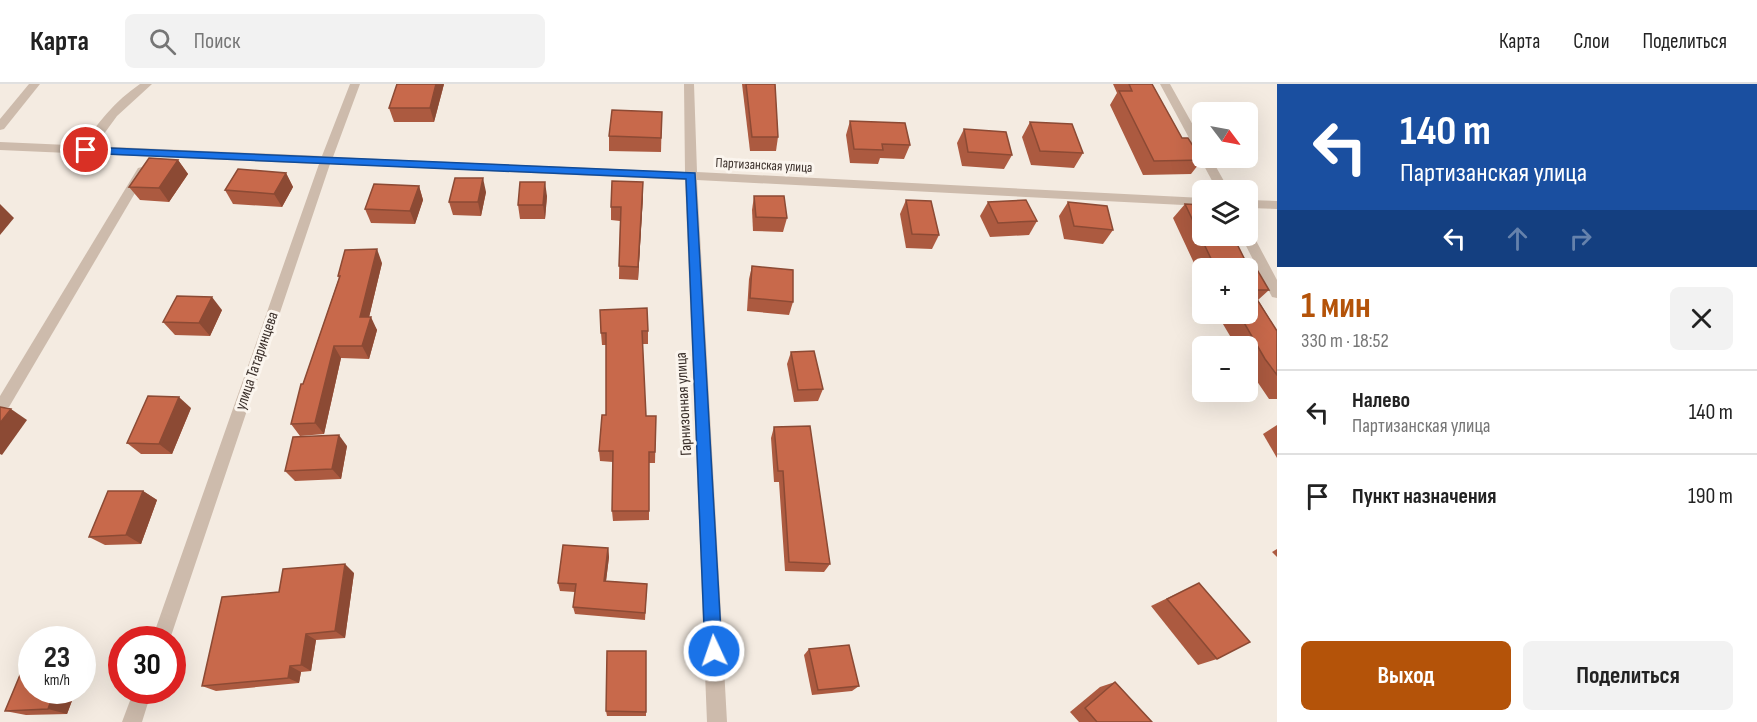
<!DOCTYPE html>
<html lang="ru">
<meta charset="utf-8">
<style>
:root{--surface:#fff;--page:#f2f2f2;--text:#222;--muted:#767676;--line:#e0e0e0;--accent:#b45309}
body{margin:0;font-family:"Sofia Sans Condensed",sans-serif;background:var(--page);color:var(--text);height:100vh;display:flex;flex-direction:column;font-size:22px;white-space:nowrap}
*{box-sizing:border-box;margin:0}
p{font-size:20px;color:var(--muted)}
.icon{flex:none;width:33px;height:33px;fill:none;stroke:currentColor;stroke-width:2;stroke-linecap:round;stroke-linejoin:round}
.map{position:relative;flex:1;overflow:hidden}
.sheet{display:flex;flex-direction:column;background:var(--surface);width:480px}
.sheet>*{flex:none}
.guide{background:#1a4fa0;color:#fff;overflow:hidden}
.needle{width:39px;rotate:122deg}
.tools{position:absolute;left:1192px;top:18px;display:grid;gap:12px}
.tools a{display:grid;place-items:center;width:66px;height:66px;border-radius:9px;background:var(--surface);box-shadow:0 6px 24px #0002;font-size:30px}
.speed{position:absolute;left:18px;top:542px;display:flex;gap:12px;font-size:30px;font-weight:700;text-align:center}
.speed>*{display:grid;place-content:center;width:78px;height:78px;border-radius:50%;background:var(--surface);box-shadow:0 6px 24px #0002;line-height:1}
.speed small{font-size:15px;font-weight:400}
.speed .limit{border:9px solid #d22;background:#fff;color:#111}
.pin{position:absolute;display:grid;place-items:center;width:51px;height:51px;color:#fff;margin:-26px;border:3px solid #fff;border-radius:50%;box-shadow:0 2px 6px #0007}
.me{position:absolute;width:66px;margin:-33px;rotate:357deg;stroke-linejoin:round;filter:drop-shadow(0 0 4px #0008)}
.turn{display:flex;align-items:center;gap:21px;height:126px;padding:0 24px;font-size:27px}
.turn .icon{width:78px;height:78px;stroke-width:2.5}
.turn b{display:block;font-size:42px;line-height:51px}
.lanes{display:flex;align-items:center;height:57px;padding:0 24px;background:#0003;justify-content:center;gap:30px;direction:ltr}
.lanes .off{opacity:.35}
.round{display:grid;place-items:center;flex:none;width:63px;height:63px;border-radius:9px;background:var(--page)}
.overview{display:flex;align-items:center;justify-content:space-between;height:102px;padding:0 24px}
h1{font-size:36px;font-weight:700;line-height:45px;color:var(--accent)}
.cta{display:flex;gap:12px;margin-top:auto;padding:12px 24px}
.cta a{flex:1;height:69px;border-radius:9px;background:var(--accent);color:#fff;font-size:24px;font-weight:700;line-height:69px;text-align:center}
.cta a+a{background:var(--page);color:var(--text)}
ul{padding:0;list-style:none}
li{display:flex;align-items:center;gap:18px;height:84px;padding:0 24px;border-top:2px solid var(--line)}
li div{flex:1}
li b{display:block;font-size:22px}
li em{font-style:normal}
header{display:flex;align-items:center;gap:36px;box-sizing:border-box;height:84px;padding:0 30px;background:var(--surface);border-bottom:2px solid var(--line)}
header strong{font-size:28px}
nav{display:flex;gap:33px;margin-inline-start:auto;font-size:21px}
.search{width:420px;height:54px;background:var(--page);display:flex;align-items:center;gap:15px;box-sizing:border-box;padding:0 21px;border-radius:9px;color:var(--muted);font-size:22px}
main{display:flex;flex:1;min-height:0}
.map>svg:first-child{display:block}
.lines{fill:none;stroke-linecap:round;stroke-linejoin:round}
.service{fill:#cdbbac;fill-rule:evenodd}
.minor{fill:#cdbbac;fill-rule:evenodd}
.wall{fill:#ac5a40}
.shaded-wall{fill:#8c4a34}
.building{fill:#c8694b;stroke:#8c4a34;stroke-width:1.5}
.route{fill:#1a73e8;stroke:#114b97;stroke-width:1.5}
.labels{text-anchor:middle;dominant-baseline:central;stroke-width:6;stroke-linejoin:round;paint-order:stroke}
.far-street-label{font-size:14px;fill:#3b302b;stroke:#fbf5ee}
.street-label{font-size:16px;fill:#3b302b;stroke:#fbf5ee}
</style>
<header>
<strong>Карта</strong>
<div class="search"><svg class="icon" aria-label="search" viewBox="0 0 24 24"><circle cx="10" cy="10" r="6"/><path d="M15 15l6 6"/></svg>Поиск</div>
<nav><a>Карта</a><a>Слои</a><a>Поделиться</a></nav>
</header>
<main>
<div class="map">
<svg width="1277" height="638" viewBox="0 0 1277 638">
<rect width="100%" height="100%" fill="#f4ebe1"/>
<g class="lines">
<!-- service -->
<g class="service">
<path d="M140,0H152L117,32L90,69H82L80,66C96,40 115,17 140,0Z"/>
<polygon points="142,83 148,87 9,323 0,324 0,312 138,84"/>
</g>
<!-- minor -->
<g class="minor">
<polygon points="29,0 40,0 4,45 0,46 0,35"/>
<polygon points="350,0 360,0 333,73 685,88 684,0 694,0 697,88 1203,114 1203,122 697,96 727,638 707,638 685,96 330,80 170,555 152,555 319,80 0,66 0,58 322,72"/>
<polygon points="1160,0 1170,0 1203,59 1203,74 1211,74 1229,106 1217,106"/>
<polygon points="1248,116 1277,117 1277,125 1248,124"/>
<polygon points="1248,148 1252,149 1277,196 1277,214 1272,213 1241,152 1248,152"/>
<polygon points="134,606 152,606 142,638 122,638"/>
</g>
</g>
<!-- wall -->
<g class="wall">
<polygon points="444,0 434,38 394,38 389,24"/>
<polygon points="742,0 775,0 778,53 776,67 750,67"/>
<polygon points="1113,0 1152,0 1182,54 1202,76 1191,90 1143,91 1110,21 1117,9"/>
<polygon points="662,28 661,68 609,67 609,52"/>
<polygon points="850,37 910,61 904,75 880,74 878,80 850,79 846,51"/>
<polygon points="1030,38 1083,69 1074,84 1031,81 1022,53"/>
<polygon points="964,45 1012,71 1004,85 962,82 957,59"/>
<polygon points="178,76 188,90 169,118 140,116 129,103"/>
<polygon points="286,89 293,103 282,123 233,120 225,106"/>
<polygon points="419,102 423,116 415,140 371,139 365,125"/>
<polygon points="486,108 481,132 453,131 449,118"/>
<polygon points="547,112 545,135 520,135 518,121"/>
<polygon points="643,112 638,196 619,195 620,137 611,136 611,123"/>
<polygon points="754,112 787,134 783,148 753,147 752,126"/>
<polygon points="906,116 939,151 932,165 906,164 900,130"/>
<polygon points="988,118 1037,137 1029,151 990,153 980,132"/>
<polygon points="1068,118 1113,146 1103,160 1064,155 1059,132"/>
<polygon points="1185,120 1248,182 1269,206 1258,216 1277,247 1277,315 1269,315 1248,284 1248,262 1236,262 1217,230 1248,230 1248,184 1203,184 1203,205 1197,194 1200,192 1173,134"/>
<polygon points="382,179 369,233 377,246 369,275 341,274 324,350 300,352 291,340 303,300 339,194 338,192"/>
<polygon points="752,182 793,218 789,231 747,227 749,195"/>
<polygon points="222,226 210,252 175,251 163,238"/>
<polygon points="648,247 648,260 642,260 646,332 656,332 655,379 649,379 649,436 613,437 612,427 613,378 600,377 599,367 606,331 606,261 602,261 601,249"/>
<polygon points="791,268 823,305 818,317 794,318 787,280"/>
<polygon points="191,324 172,370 141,370 127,359"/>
<polygon points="1277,341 1277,374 1263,350"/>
<polygon points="774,343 830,480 824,488 785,487 779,398 774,398 771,354"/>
<polygon points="347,362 341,395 295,397 285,387"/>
<polygon points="143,407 157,416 141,460 105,461 89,453"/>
<polygon points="608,464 609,473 606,497 647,500 645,536 575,530 573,523 575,508 560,507 558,499"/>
<polygon points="1277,465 1277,473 1272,468"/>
<polygon points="354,489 345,554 316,556 311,587 301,588 299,599 216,607 202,602"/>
<polygon points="1199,499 1217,575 1198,581 1151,522"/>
<polygon points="809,565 859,602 852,607 812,611 804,571"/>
<polygon points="646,567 646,632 607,632 606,627"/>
<polygon points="1115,598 1152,638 1079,638 1070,628 1100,603"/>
<polygon points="32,606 76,606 67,630 26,631 5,627"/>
</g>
<!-- shaded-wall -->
<g class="shaded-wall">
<polygon points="436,0 444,0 434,38 430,24"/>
<polygon points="178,76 188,90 169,118 159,104"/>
<polygon points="286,89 293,103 282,123 274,110"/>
<polygon points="483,94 486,108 481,132 478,118"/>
<polygon points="545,98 547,112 545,135 543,121"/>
<polygon points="643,98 643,112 638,196 638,183"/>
<polygon points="419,102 423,116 415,140 410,127"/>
<polygon points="0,120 14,134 0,151"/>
<polygon points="377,165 382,179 366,246 360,233"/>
<polygon points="212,213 222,226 210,252 199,239"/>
<polygon points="371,233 377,246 369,275 362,262"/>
<polygon points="334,262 341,274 324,350 315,339"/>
<polygon points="179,313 191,324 172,370 159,360"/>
<polygon points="11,325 27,336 2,371 0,370 0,339"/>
<polygon points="339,351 347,362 341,395 332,385"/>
<polygon points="143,407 157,416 141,460 126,451"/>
<polygon points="608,464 609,473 605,505 604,497"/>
<polygon points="345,480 354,489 345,554 335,547"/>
<polygon points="306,550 316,556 311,587 301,581"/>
<polygon points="82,570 88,572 82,588"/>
<polygon points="290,582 301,588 299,599 288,594"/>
<polygon points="55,606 76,606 67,630 48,625"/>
</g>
<!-- building -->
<g class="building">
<polygon points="397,0 436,0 430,24 389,24"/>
<polygon points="746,0 775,0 778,53 752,53"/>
<polygon points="1129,0 1152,0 1182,54 1188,54 1202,76 1154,77 1119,7 1132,7"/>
<polygon points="612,26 662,28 661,54 609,52"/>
<polygon points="850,37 905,39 910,61 882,60 883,66 854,65"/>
<polygon points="1030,38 1072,40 1083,69 1040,67"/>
<polygon points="964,45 1006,48 1012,71 968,68"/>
<polygon points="149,74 178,76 159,104 129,103"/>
<polygon points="238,85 286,89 274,110 225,106"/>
<polygon points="455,94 483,94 478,118 449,118"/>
<polygon points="612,97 643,98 638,183 619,182 621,123 611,123"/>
<polygon points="520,98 545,98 543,121 518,121"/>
<polygon points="374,100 419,102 410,127 365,125"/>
<polygon points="754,112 784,112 787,134 756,133"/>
<polygon points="906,116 931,117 939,151 912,150"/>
<polygon points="1026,116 1037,137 998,139 988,118"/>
<polygon points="1068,118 1107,122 1113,146 1074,142"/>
<polygon points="1185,120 1203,121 1203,152 1233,152 1248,182 1255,182 1269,206 1251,206 1277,247 1277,291 1265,275 1239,230 1248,230 1248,184 1212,184 1210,181 1214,181"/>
<polygon points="377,165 360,233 371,233 362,262 334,262 315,339 291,340 301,300 303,300 340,192 338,192 345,166"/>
<polygon points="752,182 793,186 793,218 750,214"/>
<polygon points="177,212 212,213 199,239 163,238"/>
<polygon points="647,224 648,247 642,247 646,332 656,332 655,368 649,368 649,427 612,427 613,367 599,367 602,331 606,331 606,249 601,249 600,226"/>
<polygon points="814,267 823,305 798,306 791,268"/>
<polygon points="148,312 179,313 159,360 127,359"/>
<polygon points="0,323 11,325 0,339"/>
<polygon points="810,342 830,480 789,478 783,387 778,387 774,343"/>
<polygon points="339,351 332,385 285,387 293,353"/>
<polygon points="108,407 143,407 126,451 89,453"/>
<polygon points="563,461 608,464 604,497 647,500 645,529 573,523 576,500 558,499"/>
<polygon points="345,480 335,547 306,550 301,581 290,582 288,594 202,602 222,513 279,508 283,485"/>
<polygon points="1199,499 1250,558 1217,575 1167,515"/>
<polygon points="849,561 859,602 818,606 809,565"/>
<polygon points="30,567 32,567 32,606 55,606 48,625 5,627"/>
<polygon points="607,567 646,567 646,628 606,627"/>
<polygon points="1115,598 1152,638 1097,638 1085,624"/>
</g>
<!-- route -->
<polygon class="route" points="86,63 695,89 722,567 720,573 714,575 708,573 705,567 686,95 82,69 81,66"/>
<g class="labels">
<!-- far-street labels -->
<g class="far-street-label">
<text transform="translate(764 81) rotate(3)">Партизанская улица</text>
</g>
<!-- street labels -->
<g class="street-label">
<text transform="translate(257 277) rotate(-71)">улица Татаринцева</text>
<text transform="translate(684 320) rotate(-93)">Гарнизонная улица</text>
</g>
</g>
</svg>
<div class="tools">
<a><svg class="needle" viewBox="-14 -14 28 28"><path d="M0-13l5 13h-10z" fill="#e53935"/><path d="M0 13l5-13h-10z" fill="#767676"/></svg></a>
<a><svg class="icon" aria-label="layers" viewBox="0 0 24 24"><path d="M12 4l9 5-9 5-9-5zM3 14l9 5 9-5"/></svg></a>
<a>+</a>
<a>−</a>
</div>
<div class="speed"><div>23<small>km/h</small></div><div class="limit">30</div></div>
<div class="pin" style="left:86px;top:66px;background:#d93025"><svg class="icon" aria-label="arrive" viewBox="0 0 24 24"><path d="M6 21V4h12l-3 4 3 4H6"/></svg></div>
<svg class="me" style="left:714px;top:567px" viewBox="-20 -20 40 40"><circle r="17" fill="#1a73e8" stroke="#fff" stroke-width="3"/><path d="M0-11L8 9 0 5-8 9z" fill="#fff"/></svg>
</div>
<section class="sheet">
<div class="guide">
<div class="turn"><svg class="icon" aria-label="left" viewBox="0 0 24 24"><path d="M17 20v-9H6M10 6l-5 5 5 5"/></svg><div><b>140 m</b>Партизанская улица</div></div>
<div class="lanes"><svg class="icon" aria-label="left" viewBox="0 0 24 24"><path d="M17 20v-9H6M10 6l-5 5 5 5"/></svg><svg class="icon off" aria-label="ahead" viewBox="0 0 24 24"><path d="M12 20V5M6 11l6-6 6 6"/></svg><svg class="icon off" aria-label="right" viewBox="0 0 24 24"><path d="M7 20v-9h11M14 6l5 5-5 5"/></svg></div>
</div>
<div class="overview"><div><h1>1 мин</h1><p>330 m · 18:52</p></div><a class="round"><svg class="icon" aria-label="close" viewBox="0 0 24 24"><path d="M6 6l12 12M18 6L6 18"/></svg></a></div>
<ul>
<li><svg class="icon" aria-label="left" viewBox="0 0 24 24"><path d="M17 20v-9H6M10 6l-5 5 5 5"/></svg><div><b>Налево</b><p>Партизанская улица</p></div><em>140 m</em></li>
<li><svg class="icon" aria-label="arrive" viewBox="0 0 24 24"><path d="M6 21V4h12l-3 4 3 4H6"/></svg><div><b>Пункт назначения</b></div><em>190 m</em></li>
</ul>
<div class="cta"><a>Выход</a><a>Поделиться</a></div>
</section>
</main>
